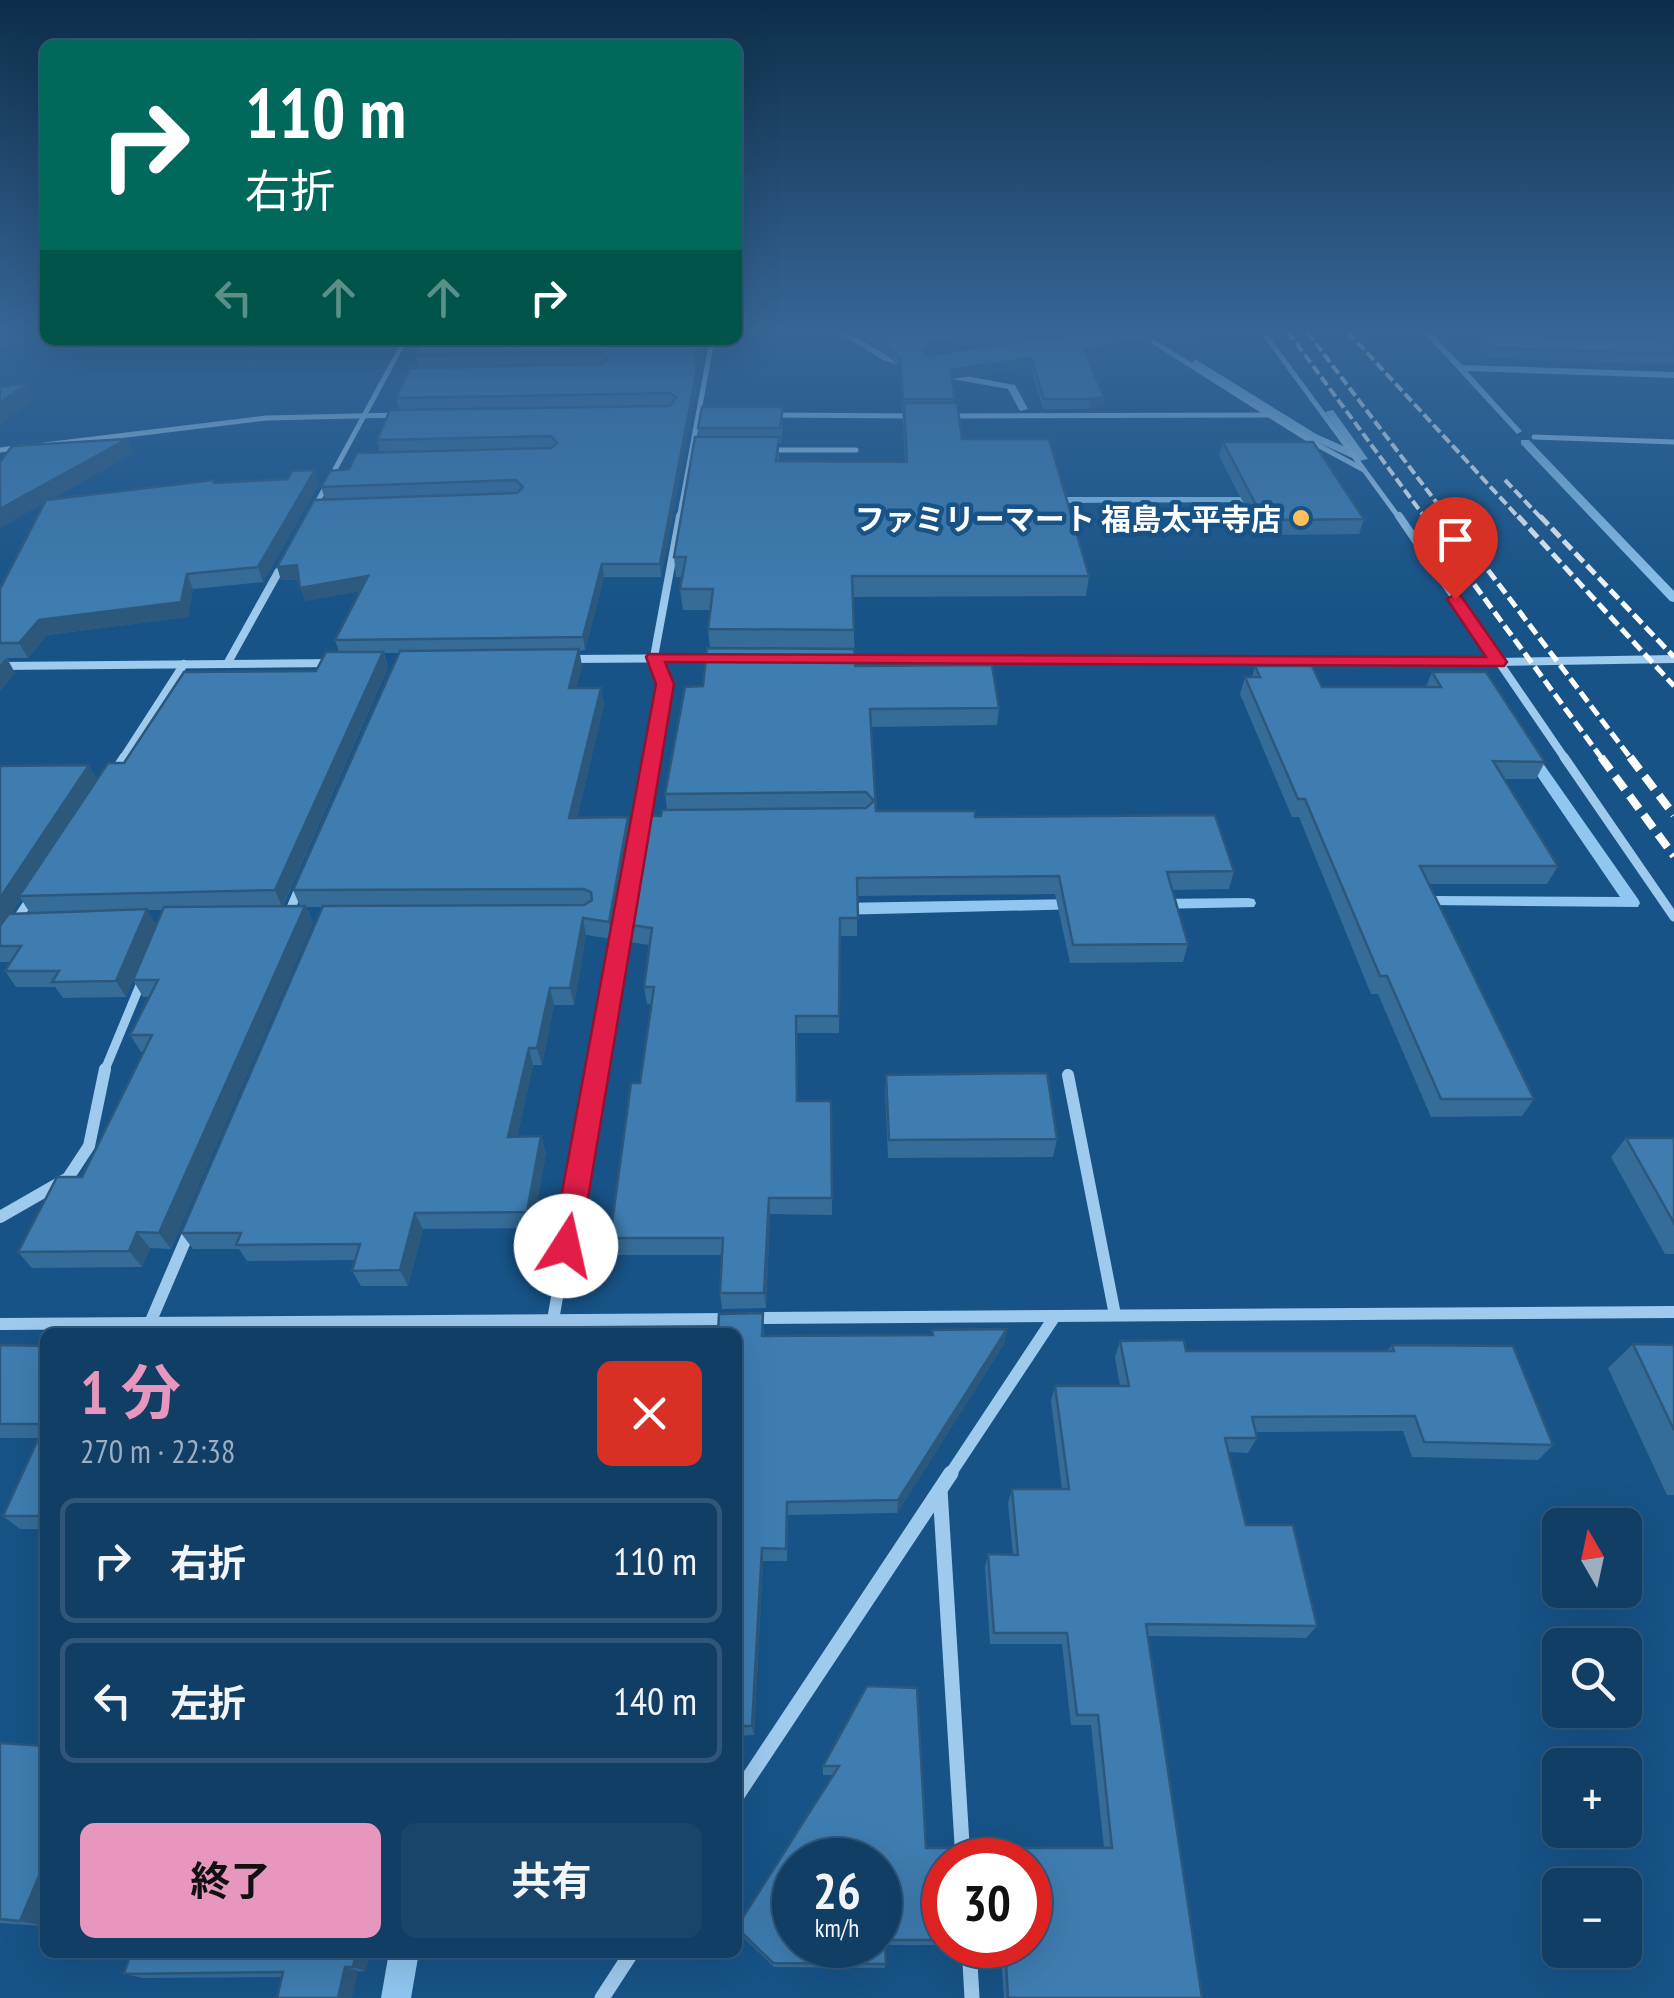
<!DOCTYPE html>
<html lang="ja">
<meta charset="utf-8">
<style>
:root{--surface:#113e65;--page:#1a456b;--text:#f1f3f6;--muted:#9caebf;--line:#305779;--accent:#e797bd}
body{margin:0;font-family:"PT Sans Narrow","Noto Sans JP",sans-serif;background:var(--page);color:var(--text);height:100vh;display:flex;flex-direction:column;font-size:38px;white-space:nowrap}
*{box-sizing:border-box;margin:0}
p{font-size:32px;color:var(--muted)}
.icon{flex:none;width:55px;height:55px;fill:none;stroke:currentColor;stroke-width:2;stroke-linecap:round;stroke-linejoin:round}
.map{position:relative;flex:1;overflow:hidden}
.details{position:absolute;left:40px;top:1328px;width:702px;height:630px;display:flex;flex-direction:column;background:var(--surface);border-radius:15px;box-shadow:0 10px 40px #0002,0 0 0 2px var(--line)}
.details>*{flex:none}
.guide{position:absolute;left:40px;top:40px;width:702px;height:305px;border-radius:15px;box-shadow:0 10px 40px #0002,0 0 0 2px var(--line);background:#00695c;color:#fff;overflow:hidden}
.needle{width:65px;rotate:351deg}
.fabs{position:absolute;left:1542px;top:1508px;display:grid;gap:20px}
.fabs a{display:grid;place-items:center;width:100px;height:100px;border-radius:15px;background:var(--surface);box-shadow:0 10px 40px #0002,0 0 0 2px var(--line);font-size:50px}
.speed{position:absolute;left:772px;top:1838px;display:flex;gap:20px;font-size:50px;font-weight:700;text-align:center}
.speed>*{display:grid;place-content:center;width:130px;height:130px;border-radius:50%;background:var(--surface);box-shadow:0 10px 40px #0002,0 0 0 2px var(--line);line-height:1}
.speed small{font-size:25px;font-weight:400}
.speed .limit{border:15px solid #d22;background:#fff;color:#111}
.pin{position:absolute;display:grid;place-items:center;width:85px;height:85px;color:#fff;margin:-102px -42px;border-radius:50% 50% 50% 0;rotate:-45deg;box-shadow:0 0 10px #0007}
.pin .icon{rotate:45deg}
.me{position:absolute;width:110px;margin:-55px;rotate:10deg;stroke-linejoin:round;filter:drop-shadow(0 0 8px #0008)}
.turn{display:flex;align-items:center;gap:35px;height:210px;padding:0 40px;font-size:45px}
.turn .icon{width:130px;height:130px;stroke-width:2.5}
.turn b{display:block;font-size:70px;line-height:85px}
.lanes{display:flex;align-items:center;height:95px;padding:0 40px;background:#0003;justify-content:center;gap:50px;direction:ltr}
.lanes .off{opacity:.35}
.round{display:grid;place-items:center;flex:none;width:105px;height:105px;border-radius:15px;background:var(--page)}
.summary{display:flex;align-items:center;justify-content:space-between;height:170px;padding:0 40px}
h1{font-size:60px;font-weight:700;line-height:75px;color:var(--accent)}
.primary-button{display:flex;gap:20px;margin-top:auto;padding:20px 40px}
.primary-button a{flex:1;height:115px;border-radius:15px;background:var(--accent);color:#111;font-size:40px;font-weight:700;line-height:115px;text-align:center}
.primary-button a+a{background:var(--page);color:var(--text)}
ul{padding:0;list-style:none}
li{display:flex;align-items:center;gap:30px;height:125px;margin:0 20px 15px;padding:0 20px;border:5px solid var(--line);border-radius:15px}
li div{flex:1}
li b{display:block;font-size:38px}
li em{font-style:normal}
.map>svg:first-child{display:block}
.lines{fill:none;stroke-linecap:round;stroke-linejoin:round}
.stream{fill:#90c6f0;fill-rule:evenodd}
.river{fill:#436f96;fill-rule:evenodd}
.street-far4{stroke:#9ecaee;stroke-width:5}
.street-far3{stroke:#9ecaee;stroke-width:8}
.street-far2{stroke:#9ecaee;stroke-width:9}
.street-far1{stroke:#9ecaee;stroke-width:12}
.street{stroke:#9ecaee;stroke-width:15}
.rail-far2{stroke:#fff;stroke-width:4;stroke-dasharray:10 4;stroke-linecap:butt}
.rail-far1{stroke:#fff;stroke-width:5;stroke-dasharray:12 5;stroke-linecap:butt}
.rail{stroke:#fff;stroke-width:8;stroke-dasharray:16 8;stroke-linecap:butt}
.wall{fill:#366c98;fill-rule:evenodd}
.shaded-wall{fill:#2c587c}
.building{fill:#3f7db1;stroke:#2c587c;stroke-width:2.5;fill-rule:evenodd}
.route{fill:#e11d48;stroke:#92132f;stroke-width:2.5}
.poi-dot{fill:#ffbf5a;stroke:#175387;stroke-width:4}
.labels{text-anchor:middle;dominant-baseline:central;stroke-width:9;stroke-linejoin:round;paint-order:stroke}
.far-poi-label{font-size:30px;font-weight:bold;fill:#fff;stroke:#175387;text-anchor:end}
</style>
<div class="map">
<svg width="1674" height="1998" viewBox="0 0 1674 1998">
<rect width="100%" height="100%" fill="#175387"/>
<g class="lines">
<!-- stream -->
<g class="stream">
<polygon points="837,332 847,332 889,356 917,366 913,369 883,360"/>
<polygon points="1423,332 1431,332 1462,365 1674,372 1674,378 1467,371 1520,429 1522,431 1517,434"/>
<polygon points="1195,359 1316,434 1352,450 1325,412 1333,410 1368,459 1359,461 1308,438 1192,364"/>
<polygon points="938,371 1015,385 1028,409 1020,411 1008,389 935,376"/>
<polygon points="1521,440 1529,440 1674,591 1674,602 1670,601 1521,444"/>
<polygon points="1261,497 1265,498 1265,502 1047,503 1042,500 1047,497"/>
<polygon points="1528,748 1533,749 1638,899 1640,903 1638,907 1430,905 1428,901 1430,897 1436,896 1620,897 1521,752"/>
<polygon points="1248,898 1254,899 1256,903 1254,907 1155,909 1147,904 1155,899"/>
<polygon points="1079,899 1085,901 1087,905 1085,909 835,915 827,909 835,903"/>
<polygon points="389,1952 419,1952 411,1998 381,1998"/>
</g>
<!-- river -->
<polygon class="river" points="0,332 29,332 22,342 0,348"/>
<!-- street-far4 -->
<g class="street-far4">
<polyline points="1138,332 1312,442 1364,470"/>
<polyline points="1263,332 1400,519"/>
<polyline points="1662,332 1674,343"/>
<polyline points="771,415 914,416"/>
<polyline points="946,416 1270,415"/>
<polyline points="1534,437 1674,442"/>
<polyline points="44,445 266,418 400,415"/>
<polyline points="0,450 22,447"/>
<polyline points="767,450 856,450"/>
<polyline points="313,510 405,340"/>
<polyline points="679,519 712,340"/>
</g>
<!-- street-far3 -->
<g class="street-far3">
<polyline points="1399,516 1566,760"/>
<polyline points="841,658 1498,662 1674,659"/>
<polyline points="571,659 719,658"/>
<polyline points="227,664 285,560"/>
<polyline points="0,666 334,663"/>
<polyline points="122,760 184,664"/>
<polyline points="652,760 665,684 654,657 680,516"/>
</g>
<!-- street-far2 -->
<g class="street-far2">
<polyline points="1564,757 1674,917"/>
<polyline points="114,772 124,757"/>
<polyline points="288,915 301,884"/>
<polyline points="0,945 33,895"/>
<polyline points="104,1072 143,978"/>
<polyline points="597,1072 652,757"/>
</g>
<!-- street-far1 -->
<g class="street-far1">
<polyline points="1068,1075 1115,1315"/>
<polyline points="0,1217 68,1178 89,1146 105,1069"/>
<polyline points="750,1318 1674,1312"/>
<polyline points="553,1320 597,1069"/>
<polyline points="150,1323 191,1227"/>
<polyline points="0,1324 728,1319"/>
<polyline points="949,1476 1055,1316"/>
</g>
<!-- street -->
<g class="street">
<polyline points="940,1490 963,1860"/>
<polyline points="738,1794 951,1473"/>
<polyline points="969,1945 972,1998"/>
<polyline points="602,1998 632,1952"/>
</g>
<!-- rail-far2 -->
<g class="rail-far2">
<polyline points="1288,332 1426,519"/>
<polyline points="1307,332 1449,519"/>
<polyline points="1348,332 1520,519"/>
<polyline points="1505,480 1542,519"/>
</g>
<!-- rail-far1 -->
<g class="rail-far1">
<polyline points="1424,516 1603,760"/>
<polyline points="1447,516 1632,760"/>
<polyline points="1518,516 1674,686"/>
<polyline points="1540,516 1674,657"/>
</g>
<!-- rail -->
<g class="rail">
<polyline points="1601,757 1674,856"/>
<polyline points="1630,757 1674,815"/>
</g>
</g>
<!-- wall -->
<g class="wall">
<polygon points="859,332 1063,332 926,352 925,353 928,355 1152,338 1151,347 1088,357 1104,397 1102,406 1088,409 1043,409 1030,367 952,379 954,403 962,439 1089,576 1086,596 853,597 855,666 999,708 997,725 871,727 876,811 975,817 1234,871 1229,889 1172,890 1188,944 1183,962 1070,963 1055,894 857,896 857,936 840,936 839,1033 797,1033 797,1101 831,1101 832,1215 770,1214 766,1308 722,1309 720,1293 722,1255 614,1255 610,1238 640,1083 651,1004 647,1004 644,987 650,945 628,942 625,924 661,816 667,810 665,794 703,686 710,648 708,629 710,610 683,610 680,589 682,577 676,577 674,557 699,437 698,428 783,423 781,444 779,444 779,461 905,462 900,367"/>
<polygon points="1146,332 1248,332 1248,333 1172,346"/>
<polygon points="1469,332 1674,332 1674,338 1479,332 1473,337"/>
<polygon points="1482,334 1674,340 1674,364 1489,358 1478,344"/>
<polygon points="354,340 400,340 395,345 356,346"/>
<path d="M408,340H697V385L661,577H604L585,650L579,651L582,666L576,688H601L604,704L577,818L628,817L630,834L612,939L586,935L574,1005H554L542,1065H533L517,1137L541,1136L546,1153L532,1228L423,1229L408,1286H361L352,1271L355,1260L247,1261L239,1249H193L181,1233L323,907H306L313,923L171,1249L150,1248L142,1267L32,1268L18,1252L82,1177L144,1052H141L130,1035L149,997H143L133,980L126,997L63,998L55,987H16L5,971L11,962H0V766L97,780L124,763L316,671L339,652L335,640L360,591L305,601L299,579L281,580L325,499L321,487L380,452L377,440L671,405L399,409L396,398L603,363L418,366L415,355L420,344L410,345ZM384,653H399L293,890L300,906H283L388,668ZM21,899L30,913L11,914ZM148,910H163L133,980Z"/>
<polygon points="1223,442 1364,519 1359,534 1260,535 1219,456"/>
<polygon points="133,453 50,500 216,483 319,484 263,582 193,589 188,617 47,635 28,658 7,658 15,673 0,691 0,589 45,502 0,528 0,462"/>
<polygon points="1255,666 1322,687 1426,687 1432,672 1545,762 1536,779 1504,779 1558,866 1547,884 1429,884 1534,1099 1522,1116 1431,1117 1378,994 1371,994 1299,817 1292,817 1240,694 1245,677 1252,677"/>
<polygon points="886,1075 1057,1139 1053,1157 888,1158 885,1093"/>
<polygon points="1626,1138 1674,1138 1674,1254 1665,1254 1611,1157"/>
<polygon points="763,1313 764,1336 932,1335 932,1330 1007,1329 1004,1344 897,1513 788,1515 787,1561 763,1561 754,1735 738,1736 738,1332"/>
<polygon points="1120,1341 1186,1351 1387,1351 1392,1345 1553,1445 1538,1460 1412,1457 1403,1431 1255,1432 1257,1438 1248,1453 1229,1452 1246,1525 1317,1626 1306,1638 1148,1636 1202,1998 1004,1998 1000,1945 1030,1945 973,1860 978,1848 1104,1848 1091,1725 1071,1725 1062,1644 990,1644 985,1567 988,1554 1013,1555 1008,1503 1012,1489 1062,1489 1051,1401 1055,1386 1120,1386 1115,1357"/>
<polygon points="1633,1344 1674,1345 1674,1495 1667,1495 1608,1368"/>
<polygon points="0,1345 45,1346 45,1529 20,1529 3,1516 38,1438 0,1438"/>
<polygon points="867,1686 926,1848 945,1860 945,1945 886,1945 885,1968 774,1967 739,1933 738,1925 833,1775 823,1775 823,1766"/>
<polygon points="0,1743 45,1746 45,1922 43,1926 0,1923"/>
<polygon points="131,1952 369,1952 366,1971 282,1977 143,1978 124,1974"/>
</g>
<!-- shaded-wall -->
<g class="shaded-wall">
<polygon points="1004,332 1063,332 926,352 921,360 922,351 927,343"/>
<polygon points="1205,332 1248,332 1248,333 1172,346 1174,337"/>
<polygon points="1152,338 1151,347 1083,358 1084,349"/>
<polygon points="696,340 697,385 661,577 660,564"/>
<polygon points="1031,358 1030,367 950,379 951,370"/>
<polygon points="27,383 34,398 0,425 0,403"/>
<polygon points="1104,397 1102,406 1088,409 1090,399"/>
<polygon points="127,439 133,453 0,528 0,509"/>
<polygon points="315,470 319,484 263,582 258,567"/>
<polygon points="602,564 604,577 585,650 583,637"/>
<polygon points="297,565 301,578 281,580 277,567"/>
<polygon points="187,574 193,589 188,617 47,635 28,658 19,643 39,620"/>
<polygon points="368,576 372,589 305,601 300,588"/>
<polygon points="579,649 582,666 572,705 569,688"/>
<polygon points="383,652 388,668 282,907 275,890"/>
<polygon points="6,658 15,673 0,691 0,665"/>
<polygon points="601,688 604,704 573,835 569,818"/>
<polygon points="89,765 98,781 19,896 21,899 0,930 0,898"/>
<polygon points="628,817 630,834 612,939 609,922"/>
<polygon points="305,906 313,923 171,1249 159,1233"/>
<polygon points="147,909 156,925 126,997 116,981"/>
<polygon points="583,918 586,935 574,1005 570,988"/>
<polygon points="550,988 554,1005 542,1065 537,1048"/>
<polygon points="529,1048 533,1065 514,1153 508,1137"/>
<polygon points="541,1136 546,1153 532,1228 527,1212"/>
<polygon points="769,1198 770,1214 766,1308 764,1293"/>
<polygon points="415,1213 423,1229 408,1286 400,1270"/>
<polygon points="137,1232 150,1248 142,1267 129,1251"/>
<polygon points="1007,1329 1004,1344 897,1513 898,1500"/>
<polygon points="762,1548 763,1561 754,1735 752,1726"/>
<polygon points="45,1862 45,1922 43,1926 20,1921"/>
<polygon points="356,1952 369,1952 366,1971 353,1967"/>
<polygon points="345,1967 358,1971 352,1998 338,1998"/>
</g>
<!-- building -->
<g class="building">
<polygon points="869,332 1004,332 927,343 922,351 928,355 1091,332 1142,332 1152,338 1084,349 1104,397 1090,399 1044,399 1031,358 951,370 955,399 903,399 900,358"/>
<polygon points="1164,332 1205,332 1174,337"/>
<polygon points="1482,334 1674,340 1674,354 1492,348"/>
<polygon points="422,340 696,340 696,374 660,564 602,564 583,637 335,640 368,576 300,588 297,565 277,567 314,500 517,493 523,487 516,480 321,487 330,471 349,469 357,453 551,448 557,443 551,436 377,440 390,410 670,406 676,397 670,393 396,398 410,368 602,364 608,357 601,352 415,355"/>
<polygon points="27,383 0,403 0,387"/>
<polygon points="904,403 957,403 962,439 1049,439 1089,576 852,576 854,630 708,629 713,589 680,589 686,557 674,557 695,437 779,437 776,461 907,462"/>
<polygon points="702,407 783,407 780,428 698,428"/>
<polygon points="127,439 0,509 0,462 12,446"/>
<polygon points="1223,442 1313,442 1364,519 1264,520"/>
<polygon points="315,470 258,567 187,574 181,602 39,620 19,643 0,643 0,589 46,500 214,480 214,483 288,479 292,471"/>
<polygon points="707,648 854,649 855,666 992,665 999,708 870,709 876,811 975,811 975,817 1215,815 1234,871 1167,872 1188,944 1073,945 1059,876 857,878 858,918 840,918 839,1016 796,1016 797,1101 831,1101 832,1198 769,1198 764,1293 720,1293 723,1238 610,1238 631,1083 640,1083 654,987 644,987 652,928 625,924 644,816 661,816 662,810 866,808 874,801 866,792 665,794 685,687 703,686"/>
<polygon points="579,649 569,688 601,688 569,818 628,817 609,922 583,918 570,988 550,988 537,1048 529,1048 508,1137 541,1136 527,1212 415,1213 400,1270 352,1271 360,1244 236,1245 241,1233 181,1233 323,906 584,905 592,900 591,892 584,889 293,890 400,651"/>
<polygon points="326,652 383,652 275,890 19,896 108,763 124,763 184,672 316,671"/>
<polygon points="1255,666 1312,666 1322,687 1441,687 1432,672 1486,672 1545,762 1493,761 1558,866 1420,866 1534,1099 1441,1099 1387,976 1380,976 1305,799 1298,799 1245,677 1260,677"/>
<polygon points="89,765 0,898 0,766"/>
<polygon points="305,906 159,1233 137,1232 129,1251 18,1252 57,1177 82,1177 152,1035 130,1035 158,980 133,980 164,907"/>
<polygon points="147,909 116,981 52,982 59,971 5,971 21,946 0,946 0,926 9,914"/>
<polygon points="1047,1073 1057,1139 889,1140 886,1075"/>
<polygon points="1626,1138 1674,1138 1674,1223"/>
<polygon points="763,1313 762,1336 933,1335 932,1330 1007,1329 898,1500 787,1502 786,1549 762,1548 752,1726 738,1726 738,1332 718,1332 719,1314"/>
<polygon points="1184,1340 1186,1351 1394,1351 1392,1345 1513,1346 1553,1445 1424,1442 1415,1416 1252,1417 1257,1438 1225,1438 1246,1525 1293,1525 1317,1626 1146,1624 1202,1998 1008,1998 1005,1945 1030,1945 1030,1860 974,1860 976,1859 978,1848 1112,1848 1098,1715 1077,1715 1067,1633 994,1633 988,1554 1018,1555 1012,1489 1069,1489 1055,1386 1129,1386 1120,1341"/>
<polygon points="1633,1344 1674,1345 1674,1430"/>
<polygon points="0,1345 45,1346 45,1516 3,1516 45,1424 0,1424"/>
<path d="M867,1686L917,1688L926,1848H954L957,1860H945V1940H885L886,1964L773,1963L738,1929V1925L839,1766H823ZM795,1860H880V1945H795Z"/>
<polygon points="0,1743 45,1746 45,1862 20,1921 0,1919"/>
<polygon points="131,1952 356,1952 353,1967 345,1967 338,1998 277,1998 283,1972 124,1974"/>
</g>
<!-- sky -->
<linearGradient id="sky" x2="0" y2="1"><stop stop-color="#0d2e4a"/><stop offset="0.54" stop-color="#366696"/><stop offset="1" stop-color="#366696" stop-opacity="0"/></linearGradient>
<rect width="1674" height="611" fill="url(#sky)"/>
<!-- route -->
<polygon class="route" points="1455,594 1461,596 1507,662 1504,666 665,662 674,684 580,1246 576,1254 566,1258 556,1254 552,1246 656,684 646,657 648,654 1486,657 1447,599"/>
<!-- markers -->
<circle class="poi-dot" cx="1301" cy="518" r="10"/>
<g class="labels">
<!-- far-poi labels -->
<g class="far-poi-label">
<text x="1281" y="518">ファミリーマート 福島太平寺店</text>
</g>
</g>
</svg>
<div class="fabs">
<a><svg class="needle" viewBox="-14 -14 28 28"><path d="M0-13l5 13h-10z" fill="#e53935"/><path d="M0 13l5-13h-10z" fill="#9caebf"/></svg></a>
<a><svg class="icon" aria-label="search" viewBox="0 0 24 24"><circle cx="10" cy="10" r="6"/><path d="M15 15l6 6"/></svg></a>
<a>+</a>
<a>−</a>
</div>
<div class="speed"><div>26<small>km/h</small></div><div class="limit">30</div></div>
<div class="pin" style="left:1455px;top:599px;background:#d93025"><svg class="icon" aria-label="arrive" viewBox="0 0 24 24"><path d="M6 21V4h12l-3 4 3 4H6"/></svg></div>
<svg class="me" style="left:566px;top:1246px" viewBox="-20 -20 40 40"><circle r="19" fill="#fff"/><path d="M0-13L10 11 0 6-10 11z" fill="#e11d48"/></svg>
<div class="guide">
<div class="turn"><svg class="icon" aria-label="right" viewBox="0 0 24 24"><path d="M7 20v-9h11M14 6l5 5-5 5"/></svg><div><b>110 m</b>右折</div></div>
<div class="lanes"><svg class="icon off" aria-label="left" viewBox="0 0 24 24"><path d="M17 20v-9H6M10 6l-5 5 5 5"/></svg><svg class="icon off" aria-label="ahead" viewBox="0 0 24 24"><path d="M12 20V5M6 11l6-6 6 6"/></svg><svg class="icon off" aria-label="ahead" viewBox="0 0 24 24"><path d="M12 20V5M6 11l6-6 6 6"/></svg><svg class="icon" aria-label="right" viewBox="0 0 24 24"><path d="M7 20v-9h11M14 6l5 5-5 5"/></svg></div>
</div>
<section class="details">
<div class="summary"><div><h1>1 分</h1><p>270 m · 22:38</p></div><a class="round" style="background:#d93025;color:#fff"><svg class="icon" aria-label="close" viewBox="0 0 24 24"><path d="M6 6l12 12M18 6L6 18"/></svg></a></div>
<ul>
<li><svg class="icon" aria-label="right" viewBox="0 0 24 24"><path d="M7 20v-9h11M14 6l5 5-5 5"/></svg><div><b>右折</b></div><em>110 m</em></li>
<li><svg class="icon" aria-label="left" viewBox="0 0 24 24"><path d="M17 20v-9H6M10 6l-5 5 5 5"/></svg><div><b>左折</b></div><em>140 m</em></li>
</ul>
<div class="primary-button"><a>終了</a><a>共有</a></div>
</section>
</div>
